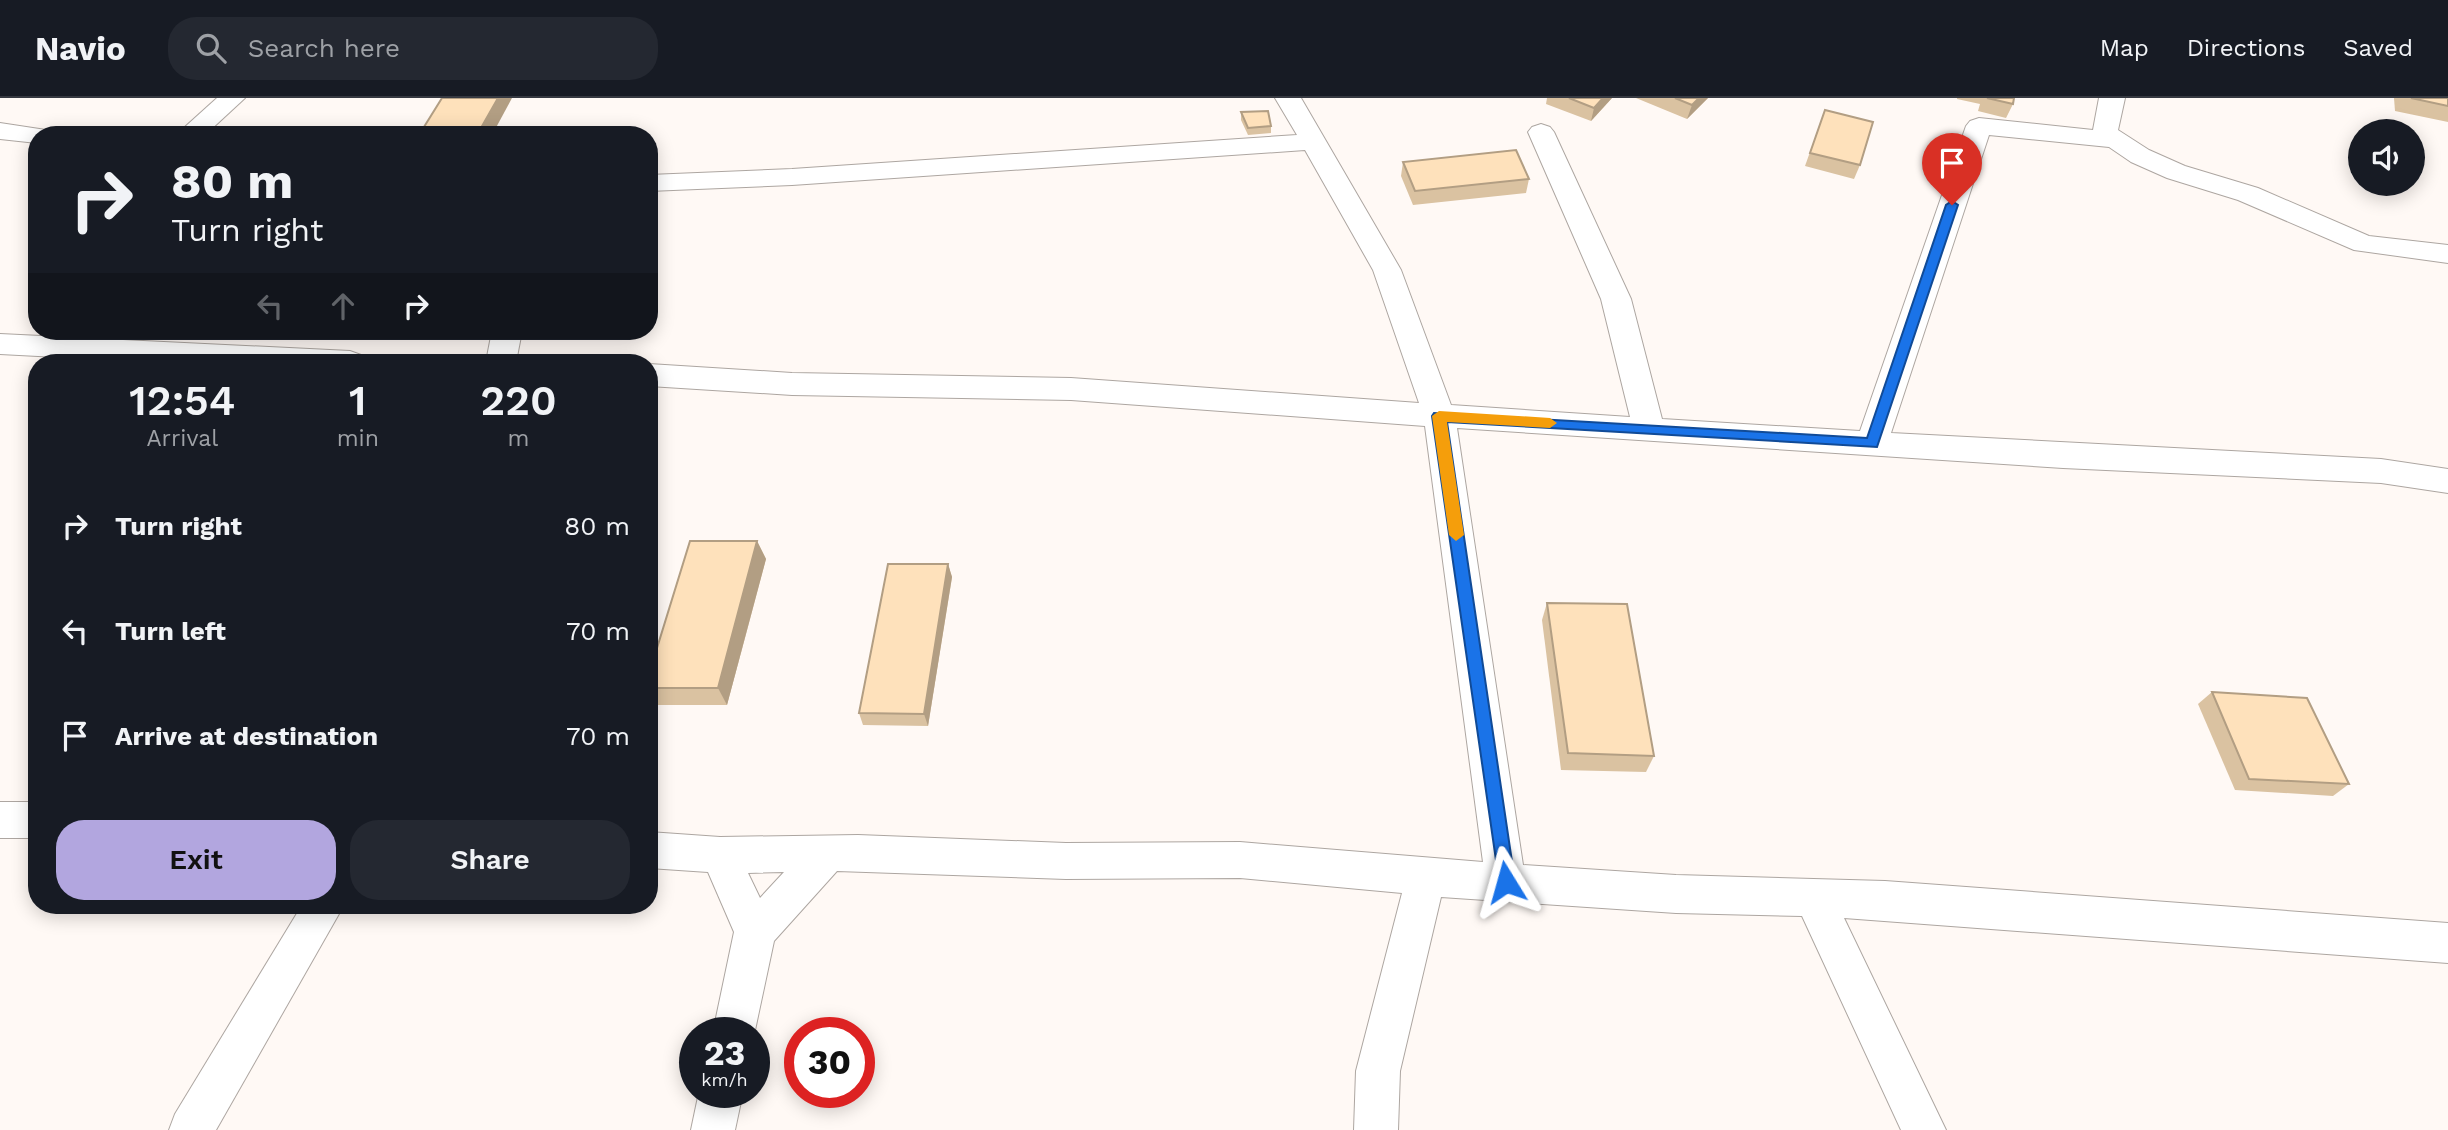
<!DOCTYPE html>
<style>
:root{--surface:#171b24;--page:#242831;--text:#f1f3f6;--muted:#9ea1a6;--line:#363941;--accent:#b2a6df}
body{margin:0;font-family:"Work Sans",sans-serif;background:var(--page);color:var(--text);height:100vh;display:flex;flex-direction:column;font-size:26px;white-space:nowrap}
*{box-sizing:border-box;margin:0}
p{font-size:23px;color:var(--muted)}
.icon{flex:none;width:38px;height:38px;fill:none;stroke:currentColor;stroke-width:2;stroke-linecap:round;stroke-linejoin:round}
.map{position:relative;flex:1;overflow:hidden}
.details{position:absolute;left:28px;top:256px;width:630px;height:560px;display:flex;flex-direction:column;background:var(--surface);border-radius:28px;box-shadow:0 4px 18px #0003}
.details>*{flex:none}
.banner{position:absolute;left:28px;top:28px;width:630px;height:214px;border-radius:28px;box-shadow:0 4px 18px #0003;background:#171b24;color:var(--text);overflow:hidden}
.buttons{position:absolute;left:2348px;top:21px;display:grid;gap:14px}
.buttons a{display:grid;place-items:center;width:77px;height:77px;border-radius:50%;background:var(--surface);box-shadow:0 4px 18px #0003;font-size:35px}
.speed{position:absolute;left:679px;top:919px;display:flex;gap:14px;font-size:35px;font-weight:700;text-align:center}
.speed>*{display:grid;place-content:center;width:91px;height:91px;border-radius:50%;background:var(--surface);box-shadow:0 4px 18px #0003;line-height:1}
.speed small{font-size:18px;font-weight:400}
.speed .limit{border:10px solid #d22;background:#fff;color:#111}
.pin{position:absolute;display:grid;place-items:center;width:60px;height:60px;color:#fff;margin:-72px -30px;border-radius:50% 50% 50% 0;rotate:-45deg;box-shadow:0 0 7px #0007}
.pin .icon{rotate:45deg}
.me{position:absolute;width:77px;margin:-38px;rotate:352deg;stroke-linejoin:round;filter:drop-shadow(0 0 5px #0008)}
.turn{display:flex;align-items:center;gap:24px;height:147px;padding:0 28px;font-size:32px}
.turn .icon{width:91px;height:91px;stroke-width:2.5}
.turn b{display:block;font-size:49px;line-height:60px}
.lanes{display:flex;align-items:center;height:66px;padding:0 28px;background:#0003;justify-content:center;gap:35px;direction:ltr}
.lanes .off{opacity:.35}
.eta{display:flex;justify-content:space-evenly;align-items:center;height:119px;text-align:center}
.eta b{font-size:42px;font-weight:600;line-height:49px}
.action{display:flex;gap:14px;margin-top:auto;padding:14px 28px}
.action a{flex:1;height:80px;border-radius:28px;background:var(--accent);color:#111;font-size:28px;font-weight:600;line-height:80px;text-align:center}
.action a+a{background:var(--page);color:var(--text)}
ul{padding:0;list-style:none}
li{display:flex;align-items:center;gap:21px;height:105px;padding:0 28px}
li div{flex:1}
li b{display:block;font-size:26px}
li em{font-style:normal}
header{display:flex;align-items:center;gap:42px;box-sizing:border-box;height:98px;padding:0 35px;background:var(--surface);border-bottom:2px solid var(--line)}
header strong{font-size:33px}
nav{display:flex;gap:38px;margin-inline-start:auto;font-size:24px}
.search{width:490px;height:63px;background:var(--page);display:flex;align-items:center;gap:18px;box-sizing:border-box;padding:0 24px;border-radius:28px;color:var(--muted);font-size:26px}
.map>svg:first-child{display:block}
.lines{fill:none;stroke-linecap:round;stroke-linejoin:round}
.street-casing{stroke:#ada6a1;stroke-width:2}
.street{fill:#fff;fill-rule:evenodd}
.wall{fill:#dac2a1}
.shaded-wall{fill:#b29e83}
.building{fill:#fee1bb;stroke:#b29e83;stroke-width:2}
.route{fill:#1a73e8;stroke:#114b97;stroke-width:2}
.slow{fill:#f59e0b}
</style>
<header>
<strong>Navio</strong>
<div class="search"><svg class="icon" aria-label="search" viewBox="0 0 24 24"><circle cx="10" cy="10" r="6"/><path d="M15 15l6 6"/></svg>Search here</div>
<nav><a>Map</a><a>Directions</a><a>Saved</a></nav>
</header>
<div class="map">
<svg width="2448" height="1032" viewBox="0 0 2448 1032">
<rect width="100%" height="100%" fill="#fff9f5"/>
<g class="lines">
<!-- street casing -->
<g class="street-casing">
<g id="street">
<polygon points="217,0 245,0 205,37 176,37"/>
<path d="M1275,0H1301L1401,172L1451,307L1630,319L1601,201L1528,34L1532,29L1541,26L1550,29L1554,34L1631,201L1662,321L1860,333L1966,28L1970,23L1979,20L2093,32L2099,0H2125L2118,32L2149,52L2185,68L2258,90L2369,138L2448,147V165L2354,152L2238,102L2167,80L2131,64L2109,49L1989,37L1891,335L2381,361L2448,371V395L2381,385L2063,370L1457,330L1523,767L1676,777L1885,783L2448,825V865L1844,820L1946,1032H1901L1802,818L1676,815L1441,799L1400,973L1398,1032H1354L1356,973L1402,795L1240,780L1066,781L837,773L774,843L754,937V934H713L734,834L708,774L649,770V734L720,739L858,737L1066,745L1240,744L1483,764L1425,328L1071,302L792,297L649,288V266L792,275L1071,280L1419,305L1373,172L1305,52L792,87L649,93V77L792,71L1297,37ZM784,774L760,800L748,775Z"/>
<polygon points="0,25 46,32 50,37 37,37 37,45 0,41"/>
<polygon points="492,233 522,233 516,264 486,264"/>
<polygon points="0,236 350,253 361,257 365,264 152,264 0,256"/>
<rect x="0" y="704" width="37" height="36"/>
<polygon points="302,807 344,807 216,1032 169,1032 175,1016"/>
<polygon points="699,994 743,994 735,1032 691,1032"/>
</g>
</g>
<!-- street -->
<use href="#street" class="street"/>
</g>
<!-- wall -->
<g class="wall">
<polygon points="1547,0 1612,0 1591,23 1546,6"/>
<polygon points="1636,0 1708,0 1687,21"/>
<polygon points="1957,0 2014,0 2013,6 2006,20 1978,13 1980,6 1957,1"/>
<polygon points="2394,0 2448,0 2448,24 2395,13"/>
<polygon points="1825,12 1860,67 1854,81 1805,68"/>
<polygon points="1241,14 1271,28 1271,35 1248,37 1241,22"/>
<polygon points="1403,64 1529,81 1526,95 1413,107 1401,78"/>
<polygon points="757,443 766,461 727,607 656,607 649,597 649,576"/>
<polygon points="948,466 952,479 928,628 863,627 859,615"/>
<polygon points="1547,505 1654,658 1646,674 1561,672 1542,522"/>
<polygon points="2212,594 2349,686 2333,698 2235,692 2198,606"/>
</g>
<!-- shaded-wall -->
<g class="shaded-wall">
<polygon points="498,0 512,0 492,37 477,37"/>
<polygon points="1603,0 1612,0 1591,23 1594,10"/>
<polygon points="1699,0 1708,0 1687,21 1692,7"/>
<polygon points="757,443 766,461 727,607 718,590"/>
<polygon points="948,466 952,479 928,628 924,616"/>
</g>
<!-- building -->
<g class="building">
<polygon points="442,0 498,0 477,37 419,37"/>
<polygon points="1569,0 1603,0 1594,10"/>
<polygon points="1675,0 1699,0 1692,7"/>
<polygon points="1987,0 2014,0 2013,6"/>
<polygon points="2411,0 2448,0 2448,8"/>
<polygon points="1825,12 1873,24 1860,67 1810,55"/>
<polygon points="1268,13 1271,28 1248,30 1241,14"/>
<polygon points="1516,52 1529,81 1415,93 1403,64"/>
<polygon points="690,443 757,443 718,590 649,590 649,576"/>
<polygon points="888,466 948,466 924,616 859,615"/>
<polygon points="1547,505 1627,506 1654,658 1568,655"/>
<polygon points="2212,594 2307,600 2349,686 2249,681"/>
</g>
<!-- route -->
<polygon class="route" points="1952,103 1958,107 1877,349 1447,324 1515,784 1513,790 1506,793 1500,790 1432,318 1434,315 1867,340 1946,107"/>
<!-- slow -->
<polygon class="slow" points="1439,313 1550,320 1557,325 1550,330 1447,324 1464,437 1456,443 1449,437 1432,318"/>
</svg>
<div class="buttons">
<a><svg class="icon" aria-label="sound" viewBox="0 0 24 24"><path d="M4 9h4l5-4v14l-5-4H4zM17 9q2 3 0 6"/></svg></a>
</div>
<div class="speed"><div>23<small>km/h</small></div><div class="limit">30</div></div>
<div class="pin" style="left:1952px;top:107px;background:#d93025"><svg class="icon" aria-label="arrive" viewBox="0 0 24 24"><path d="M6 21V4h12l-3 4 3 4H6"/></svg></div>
<svg class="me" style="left:1506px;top:784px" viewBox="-20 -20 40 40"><path d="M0-17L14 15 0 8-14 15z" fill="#1a73e8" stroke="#fff" stroke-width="4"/></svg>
<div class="banner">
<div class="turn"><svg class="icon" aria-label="right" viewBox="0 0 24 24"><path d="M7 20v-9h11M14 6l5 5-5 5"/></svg><div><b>80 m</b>Turn right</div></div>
<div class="lanes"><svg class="icon off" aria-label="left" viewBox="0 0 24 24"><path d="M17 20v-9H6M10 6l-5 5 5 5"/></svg><svg class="icon off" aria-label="ahead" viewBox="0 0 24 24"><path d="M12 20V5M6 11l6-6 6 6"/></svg><svg class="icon" aria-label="right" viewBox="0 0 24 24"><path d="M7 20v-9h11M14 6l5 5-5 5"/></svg></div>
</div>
<section class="details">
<div class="eta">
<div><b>12:54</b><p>Arrival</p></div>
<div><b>1</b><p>min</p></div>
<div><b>220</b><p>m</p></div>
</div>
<ul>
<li><svg class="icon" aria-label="right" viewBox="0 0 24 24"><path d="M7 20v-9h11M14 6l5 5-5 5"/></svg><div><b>Turn right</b></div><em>80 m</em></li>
<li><svg class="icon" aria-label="left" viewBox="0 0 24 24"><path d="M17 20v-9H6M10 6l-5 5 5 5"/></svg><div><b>Turn left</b></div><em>70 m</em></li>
<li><svg class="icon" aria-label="arrive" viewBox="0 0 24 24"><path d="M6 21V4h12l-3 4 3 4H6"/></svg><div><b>Arrive at destination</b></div><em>70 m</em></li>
</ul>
<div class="action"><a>Exit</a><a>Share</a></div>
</section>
</div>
